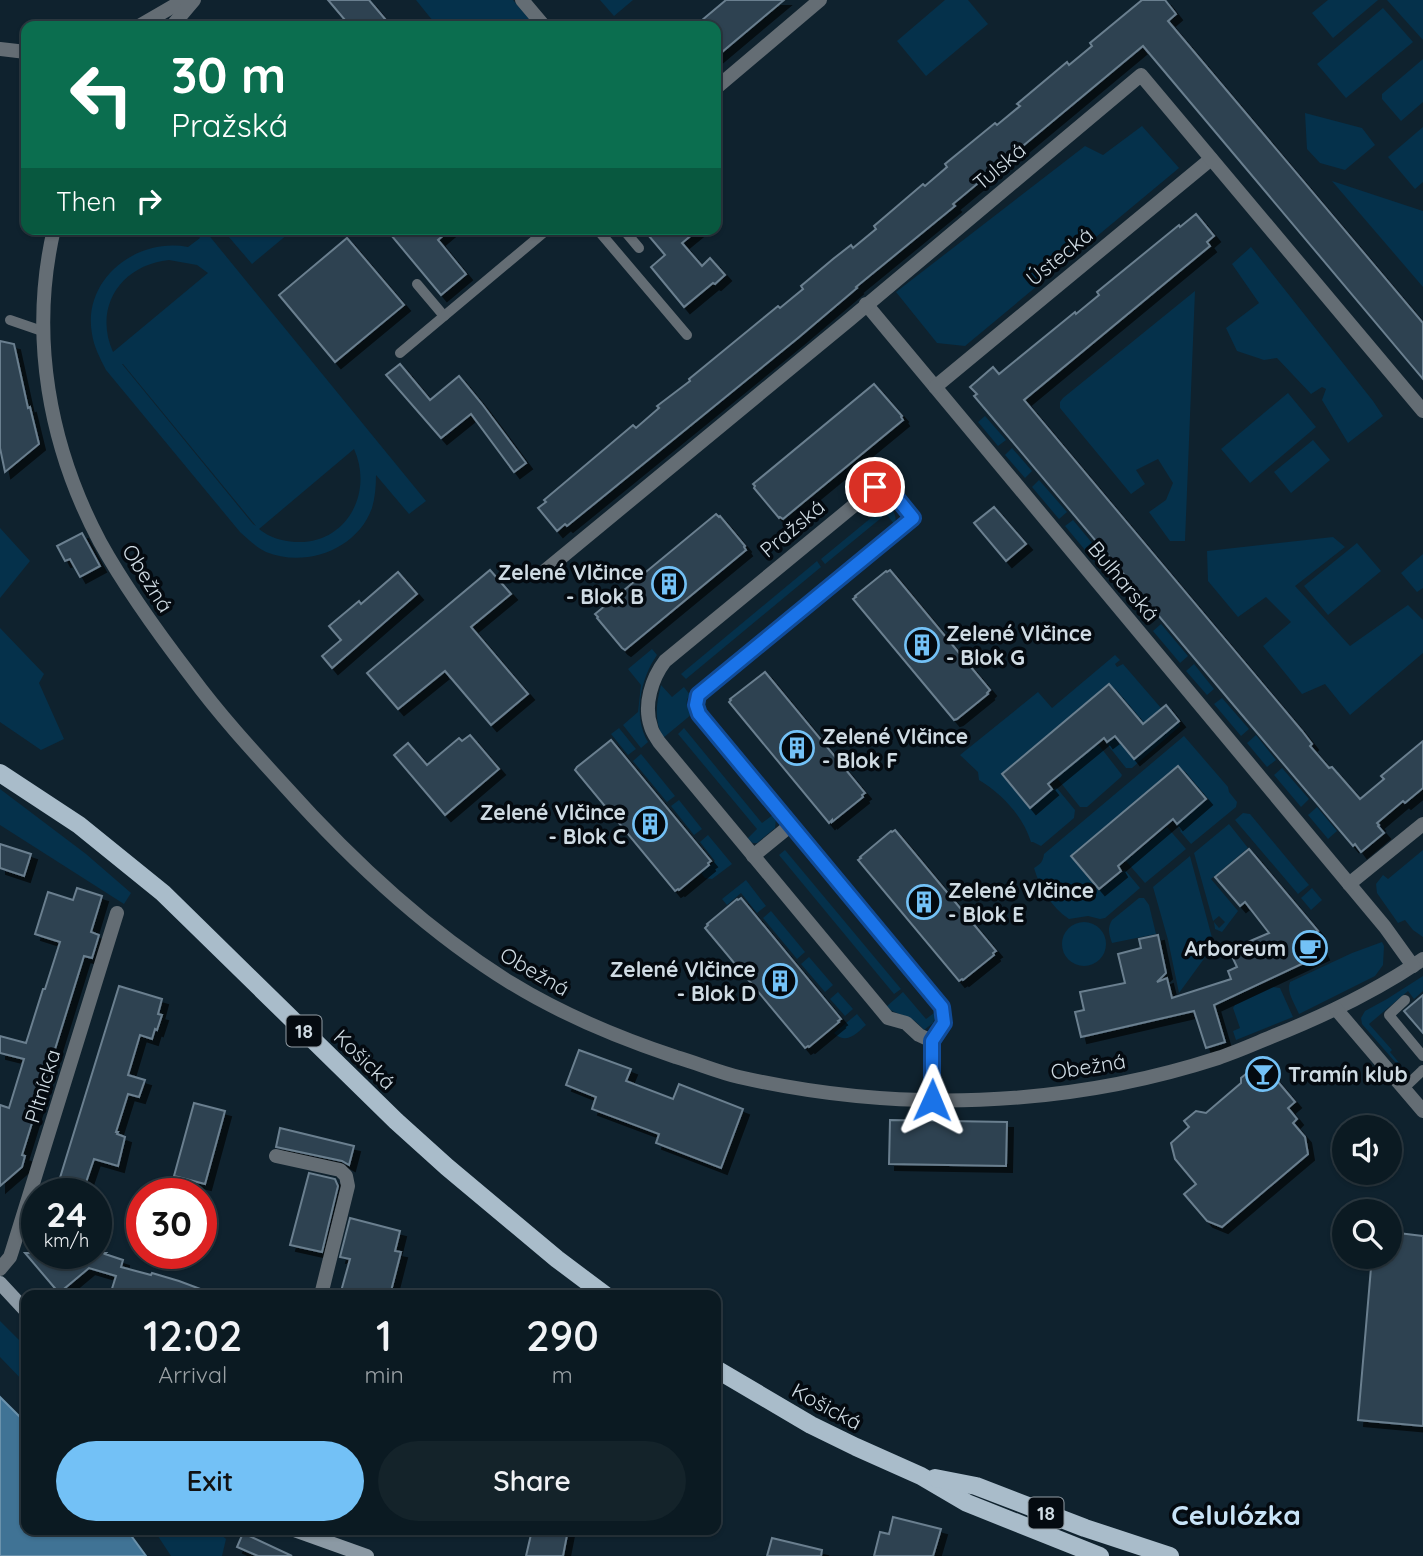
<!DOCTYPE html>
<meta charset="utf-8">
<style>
:root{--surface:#0b1a22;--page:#14232a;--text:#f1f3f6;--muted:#9aa1a5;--line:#2b3840;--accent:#73c1f6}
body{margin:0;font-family:Quicksand,sans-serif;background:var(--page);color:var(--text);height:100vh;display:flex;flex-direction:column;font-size:26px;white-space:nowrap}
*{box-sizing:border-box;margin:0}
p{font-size:23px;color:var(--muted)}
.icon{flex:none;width:38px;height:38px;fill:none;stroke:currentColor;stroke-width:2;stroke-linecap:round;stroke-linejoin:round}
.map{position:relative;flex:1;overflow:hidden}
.panel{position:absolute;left:21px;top:1290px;width:700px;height:245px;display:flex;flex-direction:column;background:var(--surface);border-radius:14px;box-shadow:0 2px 5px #0004,0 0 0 2px var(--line)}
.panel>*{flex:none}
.top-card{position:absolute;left:21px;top:21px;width:700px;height:214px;border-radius:14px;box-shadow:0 2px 5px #0004,0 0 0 2px var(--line);background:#0b6e4f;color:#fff;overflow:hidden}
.fabs{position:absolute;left:1332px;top:1115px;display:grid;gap:14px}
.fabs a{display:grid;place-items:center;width:70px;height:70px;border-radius:50%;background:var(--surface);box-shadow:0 2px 5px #0004,0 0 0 2px var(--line);font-size:35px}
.speed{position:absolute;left:21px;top:1178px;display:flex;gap:14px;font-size:35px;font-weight:700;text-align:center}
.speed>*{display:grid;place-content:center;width:91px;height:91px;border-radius:50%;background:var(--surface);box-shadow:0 2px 5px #0004,0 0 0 2px var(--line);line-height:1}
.speed small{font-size:18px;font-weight:400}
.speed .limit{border:10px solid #d22;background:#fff;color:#111}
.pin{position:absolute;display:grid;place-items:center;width:60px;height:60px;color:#fff;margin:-30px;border:4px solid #fff;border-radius:50%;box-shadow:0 2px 7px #0007}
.me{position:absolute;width:77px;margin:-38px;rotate:1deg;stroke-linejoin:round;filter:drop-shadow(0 0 5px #0008)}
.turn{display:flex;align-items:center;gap:24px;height:147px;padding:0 35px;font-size:32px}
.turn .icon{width:91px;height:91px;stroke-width:2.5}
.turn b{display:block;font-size:49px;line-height:60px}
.then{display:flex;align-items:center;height:66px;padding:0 35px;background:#0003;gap:14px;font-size:26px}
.eta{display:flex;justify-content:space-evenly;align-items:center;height:119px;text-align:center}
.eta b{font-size:42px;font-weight:600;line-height:49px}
.primary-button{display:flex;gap:14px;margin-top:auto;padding:14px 35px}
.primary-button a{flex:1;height:80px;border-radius:42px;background:var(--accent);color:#111;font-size:28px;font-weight:600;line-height:80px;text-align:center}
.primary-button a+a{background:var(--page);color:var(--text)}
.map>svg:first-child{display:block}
.green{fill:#05314b;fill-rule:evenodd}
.water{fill:#407395;stroke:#6b92ac;stroke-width:2}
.building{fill:#2f4351;stroke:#6a7f8f;stroke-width:2;filter:url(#shadow)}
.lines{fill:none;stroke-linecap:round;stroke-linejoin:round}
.lane{stroke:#646d74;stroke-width:10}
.street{stroke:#646d74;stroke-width:14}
.secondary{stroke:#8b99a4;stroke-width:14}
.primary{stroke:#a9bcca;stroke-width:18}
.route-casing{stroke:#114b97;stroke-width:18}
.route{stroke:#1a73e8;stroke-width:12}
.labels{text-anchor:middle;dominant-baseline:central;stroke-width:7;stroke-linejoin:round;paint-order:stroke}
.shield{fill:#040a10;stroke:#929ca4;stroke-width:2}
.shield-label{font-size:19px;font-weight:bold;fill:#cfdbe3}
.street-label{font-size:21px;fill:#cfdbe3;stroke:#040a10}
.poi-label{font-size:21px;font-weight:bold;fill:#cfdbe3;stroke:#040a10;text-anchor:end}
.district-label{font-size:28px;font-weight:bold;fill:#c8e3f7;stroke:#040a10}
</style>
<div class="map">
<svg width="1423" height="1556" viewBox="0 0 1423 1556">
<defs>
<filter id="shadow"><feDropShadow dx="6" dy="6" stdDeviation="0" flood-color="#0009"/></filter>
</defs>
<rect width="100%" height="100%" fill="#0f222e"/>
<!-- green -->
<g class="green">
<polygon points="416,0 513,0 535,26 437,26"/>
<polygon points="600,0 633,0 614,16"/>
<polygon points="945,0 968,0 988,24 926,76 897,41"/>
<polygon points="1328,0 1378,0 1333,38 1312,13"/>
<polygon points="1387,0 1423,0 1423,40"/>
<polygon points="1383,8 1413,42 1346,98 1317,64"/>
<polygon points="1423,59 1423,102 1401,121 1382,99 1382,94"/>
<polygon points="1305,113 1362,128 1375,145 1345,170 1320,163 1307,149"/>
<polygon points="1142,126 1179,168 965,346 937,343 896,292 1085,146 1103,155"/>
<polygon points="1423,127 1423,182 1415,189 1388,157"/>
<polygon points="1332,181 1423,211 1423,287"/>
<path d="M192,229H208L209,231L207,233L426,501L409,514L376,475C376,486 375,498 372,508C357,550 305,568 266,552C256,547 248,539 240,532L106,370C100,358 94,347 92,334C82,279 137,237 188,247L200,238ZM169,260L197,265L208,273L113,352C93,307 121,265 169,260ZM122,364H123L256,526L253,524ZM354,449C374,493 346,545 295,542C282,541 270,538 259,529Z"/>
<polygon points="222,229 294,229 252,264"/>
<polygon points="1251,247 1373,401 1383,416 1348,443 1322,400 1326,389 1322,387 1311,394 1277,358 1264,360 1237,351 1226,328 1259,303 1232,264"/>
<polygon points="1195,291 1185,541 1170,541 1149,512 1166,500 1173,483 1158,459 1136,470 1145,484 1131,494 1060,408 1060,402 1063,398"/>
<polygon points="1288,393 1316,427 1250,483 1221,449"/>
<polygon points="985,416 1006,440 998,446 978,422"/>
<polygon points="1313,440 1330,460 1291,493 1274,472"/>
<polygon points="1012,448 1032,471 1025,478 1005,455"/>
<polygon points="1039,480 1067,512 1059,519 1032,487"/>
<path d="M879,495C887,501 899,514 895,525L886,514L825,564L821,559L883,508L874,496Z"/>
<polygon points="1073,520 1093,544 1085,550 1065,526"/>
<polygon points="0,528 30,561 0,598"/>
<polygon points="1333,537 1345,547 1295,586 1350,646 1408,605 1423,620 1423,653 1350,715 1325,684 1302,694 1263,646 1291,622 1266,597 1238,617 1208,581 1207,551"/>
<polygon points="1357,543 1381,571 1328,615 1304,586"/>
<polygon points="1100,552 1127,584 1120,590 1092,559"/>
<polygon points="1423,554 1423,588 1417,592 1401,573"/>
<polygon points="817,561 821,567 686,679 681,674"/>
<polygon points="1134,592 1154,616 1146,622 1126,599"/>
<polygon points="1161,624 1188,656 1180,663 1153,631"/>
<polygon points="0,628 44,674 39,683 64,739 41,750 0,722"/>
<path d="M652,649L657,655C640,679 633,717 648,742L641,748L623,725L638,712L641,685L628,669Z"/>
<path d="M1115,655L1120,660L1115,664L1117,667L1123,664L1161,708L1121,742L1134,759L1179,722L1180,726L1132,768H1126L1107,744L1138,717L1109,683L1001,774L1030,809L1056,787L1075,810L1074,818L1041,846L1033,842H1031C1023,816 1002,794 979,780L978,772L960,755L1038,692L1052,708Z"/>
<polygon points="1194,664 1214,689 1207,695 1186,671"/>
<path d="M661,685L672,697L684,687L690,695C684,701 687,708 692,714L663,738C654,720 656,704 661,685Z"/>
<polygon points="1222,698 1249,729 1241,736 1214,704"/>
<polygon points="619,728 636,749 628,755 611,734"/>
<polygon points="684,728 762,823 774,814 776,819 775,828 757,843 753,843 747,839 757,829 678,734"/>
<polygon points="1256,735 1276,760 1267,767 1247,743"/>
<path d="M1184,736L1228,787L1229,792L1237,802L1236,807L1191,844L1180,831L1181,830L1177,825L1208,799L1178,765L1070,856L1099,891L1125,870L1140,888L1105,918L1100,919L1088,916L1069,919C1051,907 1040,888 1034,868C1041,864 1043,861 1044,854Z"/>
<polygon points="1098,744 1122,775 1121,777 1087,807 1080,807 1057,778"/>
<polygon points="641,754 675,796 667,802 633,761"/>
<polygon points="1282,768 1309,799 1301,807 1274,775"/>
<polygon points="0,789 86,854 131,893 124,904 0,825"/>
<polygon points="679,800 702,829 694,835 671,806"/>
<polygon points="1317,807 1337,831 1328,839 1308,815"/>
<polygon points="1243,813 1250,814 1309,885 1298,894 1235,820"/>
<polygon points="1229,824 1248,848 1211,879 1238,911 1222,932 1215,929 1214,922 1219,928 1225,922 1219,916 1213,921 1194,853"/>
<polygon points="1167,827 1186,849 1145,883 1126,861"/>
<polygon points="708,835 732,864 712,879 705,878 701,873 715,861 700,842"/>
<polygon points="785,850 901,989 894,994 779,855"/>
<polygon points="1423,850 1423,937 1413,930 1405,920 1398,923 1377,893 1376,884 1383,875 1388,879"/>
<polygon points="1190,856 1214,945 1179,993 1168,940 1153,887"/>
<polygon points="746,880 766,906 757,913 741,893 727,905 722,899"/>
<polygon points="1312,888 1322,900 1311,910 1301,898"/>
<path d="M1139,898H1144L1149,905L1156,934L1112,943C1109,934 1107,928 1112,920Z"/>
<polygon points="771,911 805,952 797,959 763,918"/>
<circle cx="1084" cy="944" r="22"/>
<path d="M1382,942L1384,946L1383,965L1375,976L1299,1014C1295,1004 1286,992 1290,982L1352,953Z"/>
<polygon points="809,957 833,985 825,992 801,964"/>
<polygon points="1423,976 1423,991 1414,999 1408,991 1369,1024 1392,1050 1390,1052 1406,1071 1403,1071 1362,1024 1361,1018 1365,1011 1387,999"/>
<polygon points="1273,987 1280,988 1293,1017 1236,1040 1233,1031 1240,1028 1233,1008 1235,1005"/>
<polygon points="838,992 853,1009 845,1016 830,999"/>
<path d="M903,992L926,1019L938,1010L933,1023L924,1030C909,1012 901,1018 886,1007Z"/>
<path d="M857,1014L866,1025C856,1034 846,1045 834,1033Z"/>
<polygon points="0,1321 26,1347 26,1384 0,1357"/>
<polygon points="154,1530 216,1530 226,1539 222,1556 171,1556"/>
</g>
<!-- water -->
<polygon class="water" points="0,1397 26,1423 26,1530 127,1530 146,1556 0,1556"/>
<!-- building -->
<g class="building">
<polygon points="328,0 369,0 391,26 350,26"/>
<polygon points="726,0 784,0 716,57 716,26 695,26"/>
<polygon points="1142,0 1165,0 1176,14 1168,21 1423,323 1423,379 1143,46 953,204 955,206 856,287 857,288 798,338 567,526 565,524 557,531 538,508 546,502 544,500 633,425 636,428 659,408 657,406 690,381 689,379 778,306 780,308 803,289 801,286 833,259 851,245 853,248 876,229 874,226 923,184 925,186 947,167 945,164 995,123 997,125 1020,106 1017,104 1067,62 1069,65 1092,46 1090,43"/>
<polygon points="1196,214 1214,236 1207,242 1210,246 1024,400 1302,731 1312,744 1310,746 1329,768 1332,767 1360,799 1384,779 1381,776 1423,741 1423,788 1405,803 1403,801 1377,823 1379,825 1378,826 1384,833 1361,852 1355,844 1353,846 1231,702 1001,428 974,396 977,394 970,387 993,367 999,374 1075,312 1076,314 1099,295 1097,292 1179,225 1180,227"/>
<polygon points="386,229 451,229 438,240 466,274 441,295"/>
<polygon points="643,229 699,229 682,243 702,266 710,258 725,275 715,284 713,283 684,307 651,267 665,255"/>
<polygon points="347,238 404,305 335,362 279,295"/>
<polygon points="0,341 14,344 28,408 30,407 39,444 5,472 0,448"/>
<polygon points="400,364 430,400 459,376 482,404 526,463 514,472 471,414 441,438 386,375"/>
<polygon points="874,384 902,416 901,417 903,420 783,519 780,517 779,518 754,488 755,486 753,484"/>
<polygon points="994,507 1026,544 1006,561 974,523"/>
<polygon points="716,514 719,517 720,516 745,546 744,547 746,550 625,650 622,648 597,618 598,617 595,614"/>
<polygon points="82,533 100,566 80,577 70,559 65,561 57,546"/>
<polygon points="490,570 511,594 471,627 528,694 491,725 445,671 398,709 367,673"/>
<polygon points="890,570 990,690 987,693 988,694 957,719 954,720 853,599 856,597 855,596 886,571 887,572"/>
<polygon points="398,572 417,594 332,668 322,656 341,640 329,626 359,601 361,604"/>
<polygon points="765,672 865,793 862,795 863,797 832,822 832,820 829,823 729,702 731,700 730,699"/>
<polygon points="1109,684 1143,724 1166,705 1179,721 1134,759 1115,736 1107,742 1104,738 1048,784 1052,789 1030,808 1002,774"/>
<polygon points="470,735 499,769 445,815 394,755 408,743 427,765 459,738 462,741"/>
<polygon points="611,740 711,861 708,863 709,865 679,890 678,889 675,891 575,770 577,767"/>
<polygon points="1178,766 1206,799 1177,824 1173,819 1118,866 1121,871 1099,889 1071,856"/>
<polygon points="895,830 996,951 993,953 994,955 963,980 962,979 959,981 858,860 861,858 860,857 891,831 892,832"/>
<polygon points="0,844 31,854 24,876 0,868"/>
<polygon points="1249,849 1318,931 1314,933 1323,954 1214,1005 1225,1042 1206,1048 1194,1011 1081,1037 1075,1012 1084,1010 1080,992 1125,983 1118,954 1141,948 1139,939 1158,935 1166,973 1157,982 1167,978 1172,998 1231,979 1228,971 1237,967 1229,950 1269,933 1245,902 1240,906 1215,877"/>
<polygon points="77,888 102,896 91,932 99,935 92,958 84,956 22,1155 25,1156 22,1167 0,1186 0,1105 9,1108 24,1059 0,1053 0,1036 26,1043 43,989 45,989 60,942 35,934 48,892 73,900"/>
<polygon points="741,898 841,1019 838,1021 839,1022 809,1047 808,1046 805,1048 705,928 708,925 707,924 737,899 738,900"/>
<polygon points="119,986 162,999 158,1014 162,1015 157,1030 155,1029 152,1039 140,1035 128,1075 145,1080 139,1097 128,1094 116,1132 118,1132 117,1134 125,1137 118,1166 94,1159 82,1194 55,1194"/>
<polygon points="1423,995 1423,1033 1404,1011"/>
<polygon points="579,1050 631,1069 626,1081 673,1099 679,1084 743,1109 721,1168 656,1143 659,1134 592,1109 596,1097 566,1085"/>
<polygon points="1263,1060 1274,1072 1273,1076 1295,1102 1288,1108 1297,1119 1293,1123 1305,1137 1308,1154 1222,1227 1207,1221 1184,1194 1196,1184 1175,1159 1171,1143 1189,1127 1184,1121 1196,1111 1206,1113 1241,1083 1241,1078"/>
<polygon points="194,1103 225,1111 205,1184 174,1176"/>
<polygon points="890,1120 1007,1122 1006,1166 889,1164"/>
<polygon points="280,1128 354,1146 349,1165 342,1161 276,1147"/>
<polygon points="309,1173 335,1179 338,1186 322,1252 290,1245"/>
<polygon points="350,1218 400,1231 395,1251 401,1252 390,1295 340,1295 350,1259 340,1257"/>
<polygon points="1390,1232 1423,1236 1423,1426 1358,1420 1372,1256 1390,1256"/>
<polygon points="25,1253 106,1253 105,1254 123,1260 121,1267 151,1275 152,1273 179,1281 211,1293 211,1295 110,1295 116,1276 89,1268 59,1293"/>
<polygon points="893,1517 941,1529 933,1556 874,1556 880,1532 889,1534"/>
<polygon points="532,1530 568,1530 563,1556 526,1556"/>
<polygon points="243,1533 292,1556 258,1556 237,1547"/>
<polygon points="772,1538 822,1550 821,1556 767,1556"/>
</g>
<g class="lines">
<!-- lane -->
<g class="lane">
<polyline points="597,229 687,335"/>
<polyline points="623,229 639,248"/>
<polyline points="417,284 444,316"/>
<polyline points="10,320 42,331"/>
<polyline points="400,353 548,229"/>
<polyline points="1405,1000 1389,1015 1423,1056"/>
<polyline points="1404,1088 1423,1070"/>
</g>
<!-- street -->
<g class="street">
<polyline points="522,0 544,26"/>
<polyline points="139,26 184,0"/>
<polyline points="172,26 194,0"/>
<polyline points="0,49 26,52"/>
<polyline points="716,88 820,0"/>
<path d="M54,229C29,336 49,446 100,542C126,589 158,633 191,676C219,714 251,749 283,784C351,860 425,930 511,983C563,1015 619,1038 676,1057C697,1063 718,1072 739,1077C897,1113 1064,1108 1218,1058C1236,1052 1254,1044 1271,1037C1324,1016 1376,991 1423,959"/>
<polyline points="866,304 1385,927 1413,966"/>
<polyline points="935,387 1211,159"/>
<polyline points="546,570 849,320 1141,75 1423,411"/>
<polyline points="753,856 791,825"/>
<polyline points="1349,884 1423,824"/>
<polyline points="1336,1009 1423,1111"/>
<path d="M932,1041L919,1035L906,1023L888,1018L659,742C656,737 652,732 651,727C643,705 652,678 665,661L880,484L887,486L913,518L698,695L696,705L699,714L942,1007L944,1023L932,1041V1100"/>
<polyline points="276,1156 340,1170 346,1176 348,1186 321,1295"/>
<polyline points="0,1269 10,1257 12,1251 117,913"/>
</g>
<!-- secondary -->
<g class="secondary">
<polyline points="0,1283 26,1311"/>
<polyline points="294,1530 367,1556"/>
</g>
<!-- primary -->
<g class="primary">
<polyline points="0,773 79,825 163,893 396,1121 447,1167 557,1259 605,1295"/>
<polyline points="716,1369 811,1425 856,1447 921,1476 967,1503 1100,1556"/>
<polyline points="935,1478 976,1486 1085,1528 1170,1556"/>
</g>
</g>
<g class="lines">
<!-- route casing -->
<g class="route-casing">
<polyline id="route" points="875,487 880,484 887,486 913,518 698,695 696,705 699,714 942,1007 944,1023 932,1041 932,1100"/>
</g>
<!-- route -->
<use href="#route" class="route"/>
</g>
<!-- icons -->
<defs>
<g id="building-ring" transform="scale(1.75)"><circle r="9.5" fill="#040a10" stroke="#73c1f6" stroke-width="1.5"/><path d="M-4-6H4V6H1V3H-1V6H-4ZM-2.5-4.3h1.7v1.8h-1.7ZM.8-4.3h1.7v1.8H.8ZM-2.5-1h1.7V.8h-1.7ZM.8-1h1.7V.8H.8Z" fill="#73c1f6"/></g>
<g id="cafe-ring" transform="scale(1.75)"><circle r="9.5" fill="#040a10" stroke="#73c1f6" stroke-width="1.5"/><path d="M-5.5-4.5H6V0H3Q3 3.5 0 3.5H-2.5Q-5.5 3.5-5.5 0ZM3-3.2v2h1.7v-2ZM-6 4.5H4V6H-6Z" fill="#73c1f6"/></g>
<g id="bar-ring" transform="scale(1.75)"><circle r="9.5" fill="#040a10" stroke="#73c1f6" stroke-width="1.5"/><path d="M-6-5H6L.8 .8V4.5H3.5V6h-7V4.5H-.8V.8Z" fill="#73c1f6"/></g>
</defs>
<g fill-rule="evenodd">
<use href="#building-ring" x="669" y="584"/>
<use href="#building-ring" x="922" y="645"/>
<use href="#building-ring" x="797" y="748"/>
<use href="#building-ring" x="650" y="824"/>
<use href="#building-ring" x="924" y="902"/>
<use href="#cafe-ring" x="1310" y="948"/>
<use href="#building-ring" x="780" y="981"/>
<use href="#bar-ring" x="1263" y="1074"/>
</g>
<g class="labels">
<!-- shield labels -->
<g class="shield">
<rect x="286.5" y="1015.5" width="35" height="31" rx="5"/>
<rect x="1028.5" y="1497.5" width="35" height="31" rx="5"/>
</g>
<g class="shield-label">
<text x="304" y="1031">18</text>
<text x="1046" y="1513">18</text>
</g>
<!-- street labels -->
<g class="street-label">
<text transform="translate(999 166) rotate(-40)">Tulská</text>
<text transform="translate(1059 256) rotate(-39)">Ústecká</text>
<text transform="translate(792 528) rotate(-40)">Pražská</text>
<text transform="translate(148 578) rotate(58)">Obežná</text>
<text transform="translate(1124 581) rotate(50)">Bulharská</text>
<text transform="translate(535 971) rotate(30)">Obežná</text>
<text transform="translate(365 1059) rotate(44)">Košická</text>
<text transform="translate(1088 1066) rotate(-9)">Obežná</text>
<text transform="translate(42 1086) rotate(-73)">Pltnícka</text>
<text transform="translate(827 1406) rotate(28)">Košická</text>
</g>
<!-- poi labels -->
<g class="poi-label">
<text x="644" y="572">Zelené Vlčince<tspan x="644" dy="24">- Blok B</tspan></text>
<text x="946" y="633" text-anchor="start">Zelené Vlčince<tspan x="946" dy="24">- Blok G</tspan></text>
<text x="822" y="736" text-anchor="start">Zelené Vlčince<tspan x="822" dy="24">- Blok F</tspan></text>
<text x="626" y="812">Zelené Vlčince<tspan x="626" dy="24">- Blok C</tspan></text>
<text x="948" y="890" text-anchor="start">Zelené Vlčince<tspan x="948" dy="24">- Blok E</tspan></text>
<text x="1286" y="948">Arboreum</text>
<text x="756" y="969">Zelené Vlčince<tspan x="756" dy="24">- Blok D</tspan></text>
<text x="1288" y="1074" text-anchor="start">Tramín klub</text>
</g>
<!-- district labels -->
<g class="district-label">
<text x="1236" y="1514">Celulózka</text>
</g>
</g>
</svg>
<div class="fabs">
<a><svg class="icon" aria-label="sound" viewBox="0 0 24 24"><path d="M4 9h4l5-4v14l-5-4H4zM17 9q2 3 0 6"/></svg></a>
<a><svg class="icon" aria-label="search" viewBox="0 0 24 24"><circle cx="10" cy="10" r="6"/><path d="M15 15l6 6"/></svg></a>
</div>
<div class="speed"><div>24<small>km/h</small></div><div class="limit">30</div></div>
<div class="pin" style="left:875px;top:487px;background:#d93025"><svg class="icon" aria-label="arrive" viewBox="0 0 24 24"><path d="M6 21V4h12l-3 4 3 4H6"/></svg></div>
<svg class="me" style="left:932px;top:1100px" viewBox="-20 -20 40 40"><path d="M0-17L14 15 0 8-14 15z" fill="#1a73e8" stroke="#fff" stroke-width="4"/></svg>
<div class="top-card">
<div class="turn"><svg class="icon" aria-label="left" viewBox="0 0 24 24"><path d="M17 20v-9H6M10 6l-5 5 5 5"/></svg><div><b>30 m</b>Pražská</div></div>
<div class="then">Then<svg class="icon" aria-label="right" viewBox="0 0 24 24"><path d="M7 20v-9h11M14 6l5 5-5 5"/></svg></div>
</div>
<section class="panel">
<div class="eta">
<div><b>12:02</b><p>Arrival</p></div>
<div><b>1</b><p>min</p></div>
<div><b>290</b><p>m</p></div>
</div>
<div class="primary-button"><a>Exit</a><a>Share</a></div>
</section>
</div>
